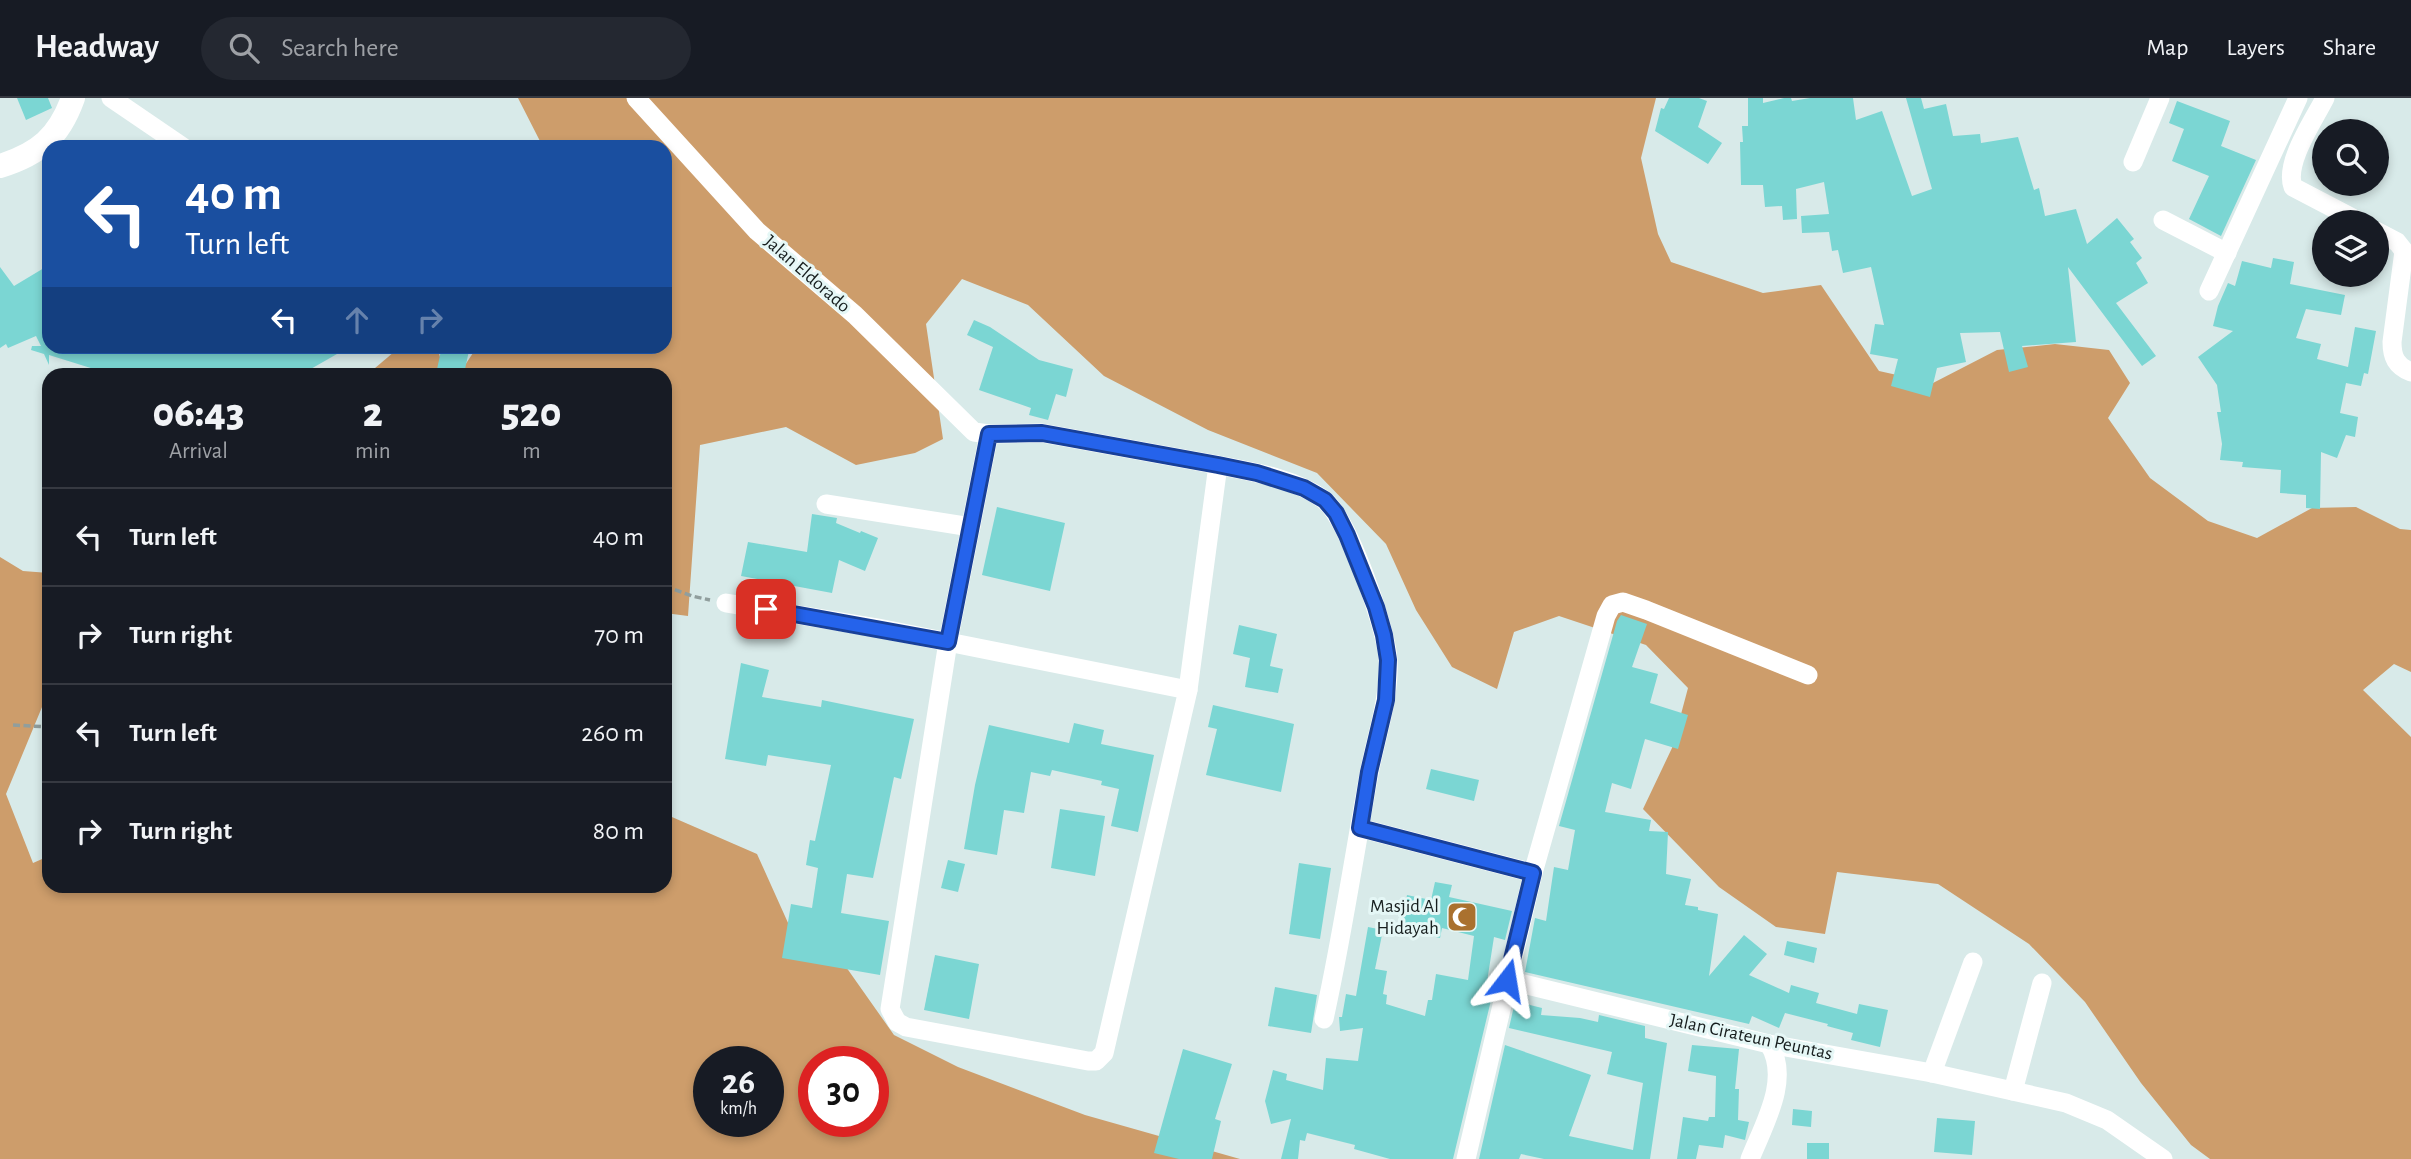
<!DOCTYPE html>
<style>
:root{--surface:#171b24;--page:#242831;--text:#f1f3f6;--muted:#9ea1a6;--line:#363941}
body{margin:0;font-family:"Alegreya Sans",sans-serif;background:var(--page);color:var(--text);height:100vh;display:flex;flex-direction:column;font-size:26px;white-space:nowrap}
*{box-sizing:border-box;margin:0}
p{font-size:23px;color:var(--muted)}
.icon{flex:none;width:38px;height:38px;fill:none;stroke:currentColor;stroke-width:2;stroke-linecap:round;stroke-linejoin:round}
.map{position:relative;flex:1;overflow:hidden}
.side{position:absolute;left:42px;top:270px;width:630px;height:525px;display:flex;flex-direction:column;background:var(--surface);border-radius:21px;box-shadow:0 4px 10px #0003}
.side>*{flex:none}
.top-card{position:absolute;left:42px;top:42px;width:630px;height:214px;border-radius:21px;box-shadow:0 4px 10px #0003;background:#1a4fa0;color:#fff;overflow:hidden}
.fabs{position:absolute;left:2312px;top:21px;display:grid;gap:14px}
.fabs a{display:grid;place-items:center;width:77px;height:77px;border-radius:50%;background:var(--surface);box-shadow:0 4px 10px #0003;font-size:35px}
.speed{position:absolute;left:693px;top:948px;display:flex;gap:14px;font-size:35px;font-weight:700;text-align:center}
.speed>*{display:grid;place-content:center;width:91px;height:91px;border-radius:50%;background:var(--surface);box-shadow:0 4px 10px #0003;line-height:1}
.speed small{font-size:18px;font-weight:400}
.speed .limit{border:10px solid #d22;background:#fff;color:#111}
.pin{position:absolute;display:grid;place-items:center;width:60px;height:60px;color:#fff;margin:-30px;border-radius:14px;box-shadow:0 4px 10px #0006}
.me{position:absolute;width:77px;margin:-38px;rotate:14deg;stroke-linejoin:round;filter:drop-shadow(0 0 5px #0008)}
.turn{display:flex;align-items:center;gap:24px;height:147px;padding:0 28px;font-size:32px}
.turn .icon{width:91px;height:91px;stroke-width:2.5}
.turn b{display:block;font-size:49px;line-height:60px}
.lanes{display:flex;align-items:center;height:66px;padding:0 28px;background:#0003;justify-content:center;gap:35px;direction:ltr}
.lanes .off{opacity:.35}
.eta{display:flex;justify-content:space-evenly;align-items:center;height:119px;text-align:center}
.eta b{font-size:42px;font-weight:800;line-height:49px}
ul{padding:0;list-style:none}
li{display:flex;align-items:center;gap:21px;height:98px;padding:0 28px;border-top:2px solid var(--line)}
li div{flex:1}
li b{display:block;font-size:26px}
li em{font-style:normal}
header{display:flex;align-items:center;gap:42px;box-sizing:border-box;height:98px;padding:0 35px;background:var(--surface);border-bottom:2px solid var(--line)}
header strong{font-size:33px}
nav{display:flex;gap:38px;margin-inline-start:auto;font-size:24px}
.search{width:490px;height:63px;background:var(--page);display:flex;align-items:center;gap:18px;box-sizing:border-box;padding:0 24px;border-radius:38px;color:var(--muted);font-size:26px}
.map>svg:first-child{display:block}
.forest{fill:#cd9d6b;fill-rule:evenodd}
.building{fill:#7bd6d3}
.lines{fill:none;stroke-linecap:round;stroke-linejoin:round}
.path{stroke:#909e9d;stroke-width:3.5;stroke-dasharray:7 3.5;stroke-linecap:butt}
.minor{stroke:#fff;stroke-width:19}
.major{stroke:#fff;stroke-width:24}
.route-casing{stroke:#184099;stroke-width:18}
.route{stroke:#2563eb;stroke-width:12}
.labels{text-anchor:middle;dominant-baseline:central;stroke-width:6;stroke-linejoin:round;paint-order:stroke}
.street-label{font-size:19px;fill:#171e1e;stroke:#e5f7f6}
.poi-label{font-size:19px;fill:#171e1e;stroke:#e5f7f6;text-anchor:end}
</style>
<header>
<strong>Headway</strong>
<div class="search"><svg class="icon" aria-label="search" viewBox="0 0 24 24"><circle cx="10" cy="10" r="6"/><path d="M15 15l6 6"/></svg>Search here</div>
<nav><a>Map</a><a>Layers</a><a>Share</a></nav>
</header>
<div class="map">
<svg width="2411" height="1061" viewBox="0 0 2411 1061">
<rect width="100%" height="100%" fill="#d8eae9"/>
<!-- forest -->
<g class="forest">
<polygon points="518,0 1656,0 1641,60 1658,136 1671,164 1763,195 1821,187 1879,273 1933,285 1997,252 2055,246 2109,252 2130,285 2108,320 2150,380 2208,423 2257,440 2312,410 2356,409 2400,431 2411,432 2411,574 2394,566 2363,592 2411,639 2411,1061 2210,1061 2191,1047 2141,985 2085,904 2029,846 1938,786 1837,774 1825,836 1776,829 1719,789 1643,711 1672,650 1688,590 1646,547 1559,518 1514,534 1497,591 1452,569 1416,512 1386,446 1317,375 1208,332 1104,278 1028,207 962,181 926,226 943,341 915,355 856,367 786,329 700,347 688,518 665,515 665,276 459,276 477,249 665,248 665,49 543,49"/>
<polygon points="401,248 437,249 445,276 368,276"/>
<path d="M0,459L23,473L49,475V596L47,597L6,696L33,765L49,758V788H665V716L757,756L793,836L839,859L894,937L958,969L1085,1017L1240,1061H0ZM709,964H768V1024H709ZM814,964H873V1024H814Z"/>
</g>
<!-- building -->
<g class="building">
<polygon points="17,0 48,0 52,10 26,22"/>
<polygon points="1669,0 1699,0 1707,3 1698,29 1722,45 1708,66 1655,33 1661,10 1664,11"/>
<polygon points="1748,0 1763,0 1763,5 1784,0 1791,0 1792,3 1810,0 1853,0 1856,22 1882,13 1912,98 1932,91 1906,0 1921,0 1924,11 1946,6 1953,38 1980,36 1981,45 2018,39 2034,92 2039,90 2045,118 2076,111 2087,146 2117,120 2134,141 2130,144 2142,160 2136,165 2148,185 2116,205 2156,258 2142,268 2068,169 2076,244 2022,248 2028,269 2009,274 2000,234 1960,235 1966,264 1937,270 1930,299 1891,288 1898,261 1870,256 1875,226 1884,227 1871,169 1843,175 1838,152 1832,153 1829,134 1802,135 1801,118 1829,116 1824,84 1796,91 1797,121 1783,122 1782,108 1765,109 1763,87 1741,87 1740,44 1743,44 1742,28 1748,28"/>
<polygon points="2177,3 2230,23 2221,48 2256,62 2221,138 2189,121 2209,78 2172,63 2184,31 2169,25"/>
<polygon points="2273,160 2294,164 2290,186 2345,197 2341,217 2306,211 2296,240 2321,246 2317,261 2348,269 2355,229 2376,233 2368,276 2364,275 2361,288 2346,285 2340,315 2358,319 2355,339 2346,337 2337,360 2321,354 2320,411 2306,410 2306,397 2280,395 2281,372 2242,369 2243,364 2220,362 2222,346 2217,314 2221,314 2217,287 2198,259 2233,233 2213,228 2218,208 2228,185 2235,188 2242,163 2271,170"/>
<polygon points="49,167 49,248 351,248 302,276 110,276 49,257 49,267 44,256 31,252 32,248 41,248 36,238 8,250 6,246 0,250 0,169 14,188"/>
<polygon points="974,222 990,229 1039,262 1073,271 1066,299 1056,296 1048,322 1029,317 1031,310 979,292 993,249 967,237"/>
<polygon points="442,248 470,248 464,276 436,276"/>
<polygon points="997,409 1065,425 1050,493 982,477"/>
<polygon points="812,416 837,420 836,425 860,435 861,433 878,440 865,473 839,462 832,495 741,478 748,444 807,454"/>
<polygon points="1621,517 1647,526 1632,569 1658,576 1650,605 1688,617 1678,651 1645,641 1631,691 1612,685 1605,714 1651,722 1649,733 1668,734 1666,776 1691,781 1685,807 1698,809 1698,812 1718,816 1709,878 1744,837 1767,856 1749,877 1789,895 1791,887 1819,895 1816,905 1857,916 1859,906 1888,912 1880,949 1851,942 1853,935 1827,928 1828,926 1785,915 1779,930 1752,918 1749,926 1525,874 1535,820 1546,823 1554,769 1568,772 1575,732 1559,728 1617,523"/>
<polygon points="1239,527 1277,536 1270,568 1283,571 1278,595 1245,589 1250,560 1233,556"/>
<polygon points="741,565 769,572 762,599 821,609 822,602 914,621 901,681 894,679 873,780 847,776 841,815 889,823 880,877 782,860 791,806 812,810 818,770 806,767 810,742 815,743 831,667 768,657 766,668 725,661"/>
<polygon points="1213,607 1294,626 1281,694 1206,677 1217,631 1208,629"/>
<polygon points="1074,625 1104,632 1101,646 1154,657 1138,734 1111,728 1119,691 1101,687 1102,683 1052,672 1050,678 1031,674 1024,715 1004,712 997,757 964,751 975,687 989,627 1069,645"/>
<polygon points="1431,671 1479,682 1474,703 1426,691"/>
<polygon points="1060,711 1105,718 1095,778 1051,770"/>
<polygon points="948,762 965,766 958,794 941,790"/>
<polygon points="1299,765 1331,770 1320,841 1289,836"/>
<polygon points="1435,784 1452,787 1449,799 1512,813 1505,842 1494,839 1486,890 1482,890 1481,895 1492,898 1453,1061 1390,1061 1354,1051 1355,1047 1307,1035 1305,1043 1300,1042 1298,1061 1281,1061 1291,1021 1271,1026 1265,1003 1273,972 1287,976 1286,982 1323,992 1326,960 1358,963 1363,930 1340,933 1339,919 1342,919 1346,896 1356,898 1368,829 1383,832 1375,871 1387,873 1383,896 1387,897 1386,906 1425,918 1428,902 1432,902 1436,876 1468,882 1474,838 1442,830 1440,840 1423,836 1424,833 1401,829 1407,797 1431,802"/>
<polygon points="1787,843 1817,850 1814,865 1784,857"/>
<polygon points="935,857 979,866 969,921 924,912"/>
<polygon points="1275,889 1317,897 1311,935 1268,928"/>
<polygon points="1522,905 1542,910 1541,917 1580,920 1598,924 1599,917 1645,928 1645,940 1667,945 1650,1061 1544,1061 1521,1056 1519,1061 1479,1061 1505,947 1591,977 1569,1038 1633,1052 1643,985 1607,976 1612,954 1509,930 1514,908 1521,911"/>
<polygon points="1692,947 1739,951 1735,991 1739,991 1738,1022 1749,1024 1745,1042 1725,1037 1723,1050 1699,1047 1696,1061 1677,1061 1683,1019 1708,1023 1709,1019 1715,1019 1716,978 1688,973"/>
<polygon points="1183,951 1232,966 1215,1021 1221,1023 1212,1061 1179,1061 1154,1055"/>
<polygon points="1793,1011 1812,1013 1811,1029 1792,1027"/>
<polygon points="1937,1020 1975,1023 1972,1057 1934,1054"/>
<rect x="1807" y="1045" width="22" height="16"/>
</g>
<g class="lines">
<!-- path -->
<g class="path">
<polyline points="665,488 692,498 710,502"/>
<polyline points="13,627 49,629"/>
</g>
<!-- minor -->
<g class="minor">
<polyline points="111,0 183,49"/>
<polyline points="636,0 757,133 855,217 974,334 989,336 1042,335 1218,367 1188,592 1104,955 1096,963 1088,963 906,929 897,924 890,911 948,544 989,336"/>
<path d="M2325,0C2314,22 2284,65 2293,89L2360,124"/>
<polyline points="2133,64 2160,0"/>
<polyline points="2163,122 2227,155"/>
<path d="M2376,133L2397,144L2404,153L2392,244C2392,259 2396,268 2411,274"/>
<polyline points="2209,193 2298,0"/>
<path d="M1218,367C1253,374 1294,380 1323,401C1348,419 1386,530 1388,561C1390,601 1376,638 1369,676C1354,758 1342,840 1324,921"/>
<polyline points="826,406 971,429"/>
<polyline points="726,505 878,530 1188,592"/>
<polyline points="1360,730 1533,775 1466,1061"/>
<polyline points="1533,775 1606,518 1612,507 1623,504 1646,512 1808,577"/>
<polyline points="1507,882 1769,946 1932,975 2066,1005 2107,1022 2163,1061"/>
<polyline points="1932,975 1973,864"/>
<polyline points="2013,993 2042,885"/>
<path d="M1750,1061C1764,1026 1791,981 1769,946"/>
</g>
<!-- major -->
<path class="major" d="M0,68C39,56 59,39 73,0"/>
</g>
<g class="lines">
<!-- route casing -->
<g class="route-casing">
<polyline id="route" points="766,511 948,544 989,336 1042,335 1218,367 1257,375 1304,390 1325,402 1336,415 1347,437 1376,509 1384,537 1388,562 1386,602 1369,674 1360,730 1533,775 1507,882"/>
</g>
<!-- route -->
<use href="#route" class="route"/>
</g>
<!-- icons -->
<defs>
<g id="mosque-square" transform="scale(1.575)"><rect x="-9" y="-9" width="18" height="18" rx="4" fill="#aa712f" stroke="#e5f7f6"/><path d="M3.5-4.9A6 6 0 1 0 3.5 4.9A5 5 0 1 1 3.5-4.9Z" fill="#fff"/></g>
</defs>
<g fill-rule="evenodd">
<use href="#mosque-square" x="1462" y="819"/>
</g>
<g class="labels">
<!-- street labels -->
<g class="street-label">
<text transform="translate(807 176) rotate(41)">Jalan Eldorado</text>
<text transform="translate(1751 939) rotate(12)">Jalan Cirateun Peuntas</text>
</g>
<!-- poi labels -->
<g class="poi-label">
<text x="1439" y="808">Masjid Al<tspan x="1439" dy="22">Hidayah</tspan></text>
</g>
</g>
</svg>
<div class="fabs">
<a><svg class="icon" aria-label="search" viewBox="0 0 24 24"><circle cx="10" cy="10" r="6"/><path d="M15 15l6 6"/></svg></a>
<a><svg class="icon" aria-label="layers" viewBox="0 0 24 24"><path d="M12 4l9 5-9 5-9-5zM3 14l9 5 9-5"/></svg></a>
</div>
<div class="speed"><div>26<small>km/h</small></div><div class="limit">30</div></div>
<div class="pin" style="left:766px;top:511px;background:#d93025"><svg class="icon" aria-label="arrive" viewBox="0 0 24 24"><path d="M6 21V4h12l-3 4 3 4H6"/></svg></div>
<svg class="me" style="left:1507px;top:882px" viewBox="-20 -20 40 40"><path d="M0-17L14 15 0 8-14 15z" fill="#2563eb" stroke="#fff" stroke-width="4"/></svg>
<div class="top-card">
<div class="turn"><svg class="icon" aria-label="left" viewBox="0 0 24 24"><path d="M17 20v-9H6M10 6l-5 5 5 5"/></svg><div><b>40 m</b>Turn left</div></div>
<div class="lanes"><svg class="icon" aria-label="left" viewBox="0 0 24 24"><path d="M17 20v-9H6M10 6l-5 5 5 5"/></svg><svg class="icon off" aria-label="ahead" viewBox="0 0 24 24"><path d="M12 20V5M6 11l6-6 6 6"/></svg><svg class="icon off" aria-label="right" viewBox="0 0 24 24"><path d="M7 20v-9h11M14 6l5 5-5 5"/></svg></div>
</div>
<section class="side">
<div class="eta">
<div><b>06:43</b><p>Arrival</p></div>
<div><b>2</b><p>min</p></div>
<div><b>520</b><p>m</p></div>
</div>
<ul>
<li><svg class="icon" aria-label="left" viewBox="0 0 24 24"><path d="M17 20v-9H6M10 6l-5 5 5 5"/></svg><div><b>Turn left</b></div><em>40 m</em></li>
<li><svg class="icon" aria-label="right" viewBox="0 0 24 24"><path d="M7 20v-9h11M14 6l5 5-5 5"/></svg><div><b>Turn right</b></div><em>70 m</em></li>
<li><svg class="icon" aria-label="left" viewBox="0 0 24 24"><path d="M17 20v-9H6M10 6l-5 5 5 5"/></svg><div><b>Turn left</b></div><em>260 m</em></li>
<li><svg class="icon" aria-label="right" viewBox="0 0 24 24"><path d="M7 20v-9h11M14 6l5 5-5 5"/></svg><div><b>Turn right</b></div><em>80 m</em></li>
</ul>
</section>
</div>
